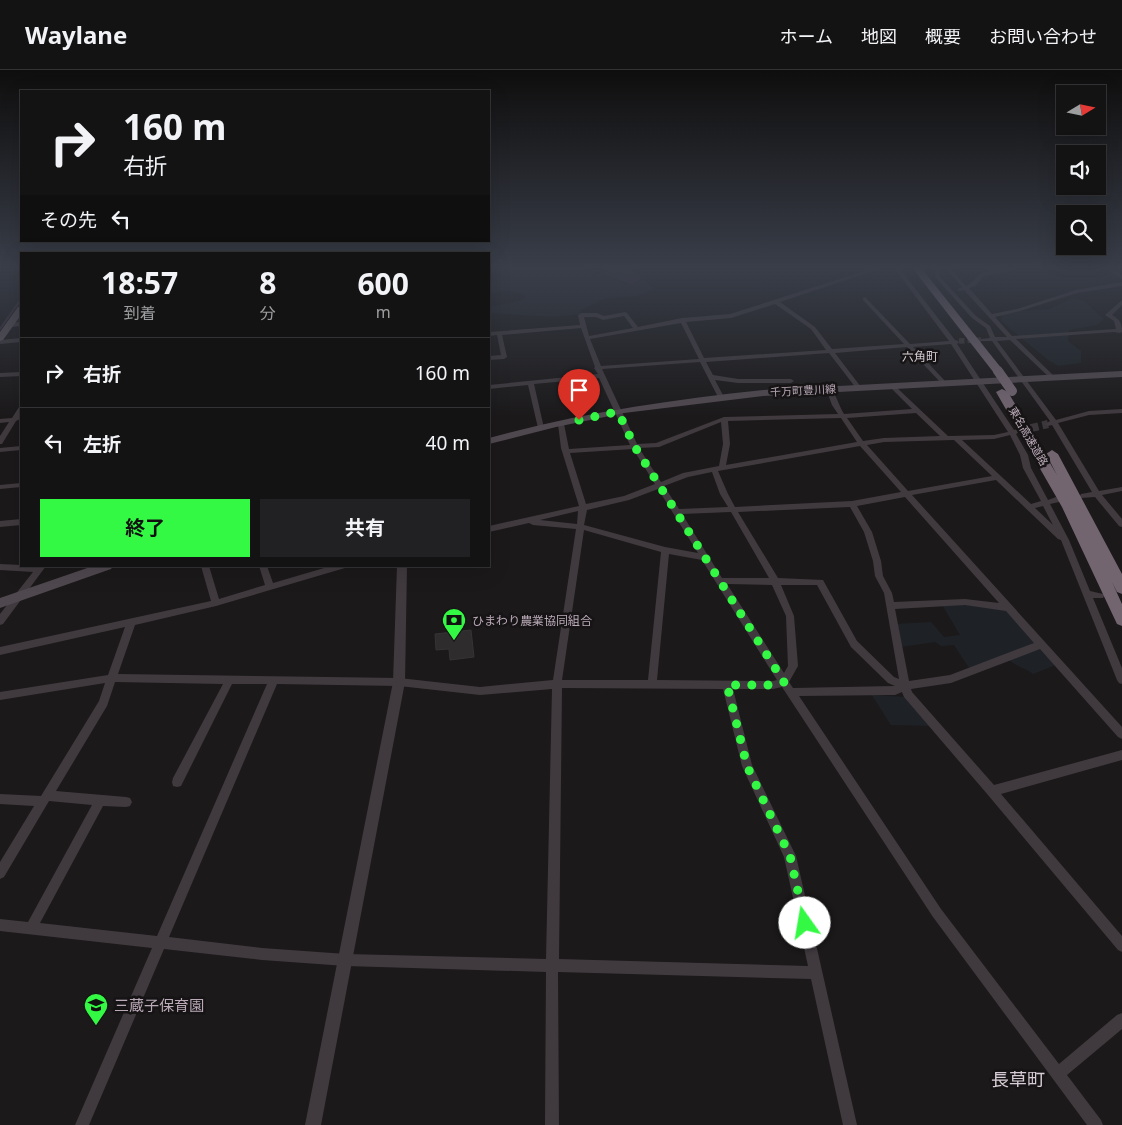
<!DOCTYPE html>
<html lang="ja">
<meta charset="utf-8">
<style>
:root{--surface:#141314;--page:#212022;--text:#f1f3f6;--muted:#9d9ea0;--line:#333234;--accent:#33f944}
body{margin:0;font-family:"Noto Sans","Noto Sans JP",sans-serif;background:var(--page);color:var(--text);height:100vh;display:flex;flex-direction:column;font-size:19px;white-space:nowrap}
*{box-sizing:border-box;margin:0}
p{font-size:16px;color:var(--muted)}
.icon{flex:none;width:28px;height:28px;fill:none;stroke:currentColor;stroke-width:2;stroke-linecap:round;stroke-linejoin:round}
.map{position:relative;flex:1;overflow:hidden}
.sheet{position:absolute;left:20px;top:182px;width:470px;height:315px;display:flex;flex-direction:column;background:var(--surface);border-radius:0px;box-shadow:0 5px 20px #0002,0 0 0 1px var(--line)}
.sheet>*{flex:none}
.hud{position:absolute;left:20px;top:20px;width:470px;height:152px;border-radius:0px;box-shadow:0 5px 20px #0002,0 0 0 1px var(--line);background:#141314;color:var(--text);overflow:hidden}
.needle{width:32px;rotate:80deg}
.buttons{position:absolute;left:1056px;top:15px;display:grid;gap:10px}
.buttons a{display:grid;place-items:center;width:50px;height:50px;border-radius:0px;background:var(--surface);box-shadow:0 5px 20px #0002,0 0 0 1px var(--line);font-size:25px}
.pin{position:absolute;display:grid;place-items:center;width:42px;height:42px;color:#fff;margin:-51px -21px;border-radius:50% 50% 50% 0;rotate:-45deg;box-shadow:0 0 5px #0007}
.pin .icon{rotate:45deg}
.me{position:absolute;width:55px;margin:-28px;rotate:347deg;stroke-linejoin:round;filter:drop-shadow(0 0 4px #0008)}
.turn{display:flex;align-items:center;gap:18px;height:105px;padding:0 20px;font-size:22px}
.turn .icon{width:65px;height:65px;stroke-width:2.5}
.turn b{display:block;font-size:35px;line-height:42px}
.then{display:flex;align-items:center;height:48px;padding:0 20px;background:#0003;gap:10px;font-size:19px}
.eta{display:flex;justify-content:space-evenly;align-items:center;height:85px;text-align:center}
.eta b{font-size:30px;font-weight:700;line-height:35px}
.button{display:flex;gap:10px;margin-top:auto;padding:10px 20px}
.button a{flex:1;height:58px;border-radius:0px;background:var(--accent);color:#111;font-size:20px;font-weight:700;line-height:58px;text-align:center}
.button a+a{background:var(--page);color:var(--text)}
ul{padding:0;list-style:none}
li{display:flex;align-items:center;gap:15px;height:70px;padding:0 20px;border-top:1px solid var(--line)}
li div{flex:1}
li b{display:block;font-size:19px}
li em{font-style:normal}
header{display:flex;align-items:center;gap:30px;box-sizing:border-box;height:70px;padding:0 25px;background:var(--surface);border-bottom:1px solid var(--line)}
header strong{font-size:24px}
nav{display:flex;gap:28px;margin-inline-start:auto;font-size:18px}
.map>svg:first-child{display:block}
.green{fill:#1e2227}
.water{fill:#3e2e40}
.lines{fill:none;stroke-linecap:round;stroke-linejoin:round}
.stream{stroke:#3e2e40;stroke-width:2}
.building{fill:#2f2c2e;stroke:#373335}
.minor-tunnel-far1{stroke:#3b363a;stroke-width:5.5;stroke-dasharray:5.5 3;stroke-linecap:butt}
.minor-tunnel{stroke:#3b363a;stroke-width:8;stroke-dasharray:8 4;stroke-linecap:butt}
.minor{fill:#403a3f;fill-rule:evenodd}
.tertiary{fill:#403a3f;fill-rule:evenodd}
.secondary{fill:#50484f;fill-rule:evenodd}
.primary{fill:#5f565d;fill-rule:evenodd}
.motorway{fill:#726570;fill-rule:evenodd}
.motorway-bridge{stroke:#726570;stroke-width:10}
.route{stroke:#33f944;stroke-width:9;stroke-dasharray:0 16.2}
.labels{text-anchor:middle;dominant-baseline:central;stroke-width:5;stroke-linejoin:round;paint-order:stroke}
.far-street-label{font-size:11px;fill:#bbabb9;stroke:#161415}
.far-quarter-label{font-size:12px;fill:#d7ccd5;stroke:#161415}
.poi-label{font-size:12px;fill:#bbabb9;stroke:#161415;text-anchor:start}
.near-poi-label{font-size:15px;fill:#bbabb9;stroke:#161415;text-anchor:start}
.near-quarter-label{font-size:18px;fill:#d7ccd5;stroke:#161415}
</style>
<header>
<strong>Waylane</strong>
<nav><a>ホーム</a><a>地図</a><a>概要</a><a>お問い合わせ</a></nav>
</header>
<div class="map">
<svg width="1122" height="1055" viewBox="0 0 1122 1055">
<rect width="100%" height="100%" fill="#1b191a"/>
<!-- green -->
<g class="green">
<path d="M509,199H583L630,215L644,209L654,219L638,226L607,228L581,240L579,244C550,249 519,244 489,243V237L519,231L525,227L524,224L506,221L489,223V216L501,203Z"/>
<polygon points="1073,228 1084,231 1104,249 1097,255 1069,260 1068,271 1081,281 1081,293 1058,296 1048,290 1001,251 1003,242 1049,239"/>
<polygon points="941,533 965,533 1007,539 1037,572 970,599 954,575 941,576 935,572 900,577 895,554 931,552 944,567 960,565"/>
<path d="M1042,576L1058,594L1033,604C1025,597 1017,597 1009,590Z"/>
<polygon points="872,625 905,627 933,656 891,655"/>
</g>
<!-- water -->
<polygon class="water" points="610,199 631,199 642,208 632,215 603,204"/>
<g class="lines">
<!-- stream -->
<polyline class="stream" points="0,259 21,229"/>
</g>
<!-- building -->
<polygon class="building" points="471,560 474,587 450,590 449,579 436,580 435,564"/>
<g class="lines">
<!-- minor-tunnel-far1 -->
<polyline class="minor-tunnel-far1" points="959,271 981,270"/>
<!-- minor-tunnel -->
<polyline class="minor-tunnel" points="1019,361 1048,354"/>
<!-- minor -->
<g class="minor">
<path d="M871,199H879L780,232L815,257L832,279L904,274L863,230V228L865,227L910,274L949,271L895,199H900L955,270L958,271L959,272L957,274L1014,360L1018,359L1021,361L1016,364L1028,385L1031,398L1048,430L1056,427L1060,430L1059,432L1050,434L1069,470L1090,521L1103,524L1104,526L1103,528H1093L1122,598V614L1119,613L1117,610L1061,470L1058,469L996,410L912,425L1122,657V669L1118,667L1040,579L951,613L911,619L912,622L994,715L1122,680V690L1001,724L1122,866V882L1118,880L988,725L904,627L902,622L895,625L799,626L941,839L1059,994L1117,945L1122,943V959L1067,1005L1101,1050L1103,1055H1087L933,847L782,617L773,619H733L752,695L796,786L857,1055H843L811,909L558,902L559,1055H545L546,902L346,896L262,890L164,879L89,1055H75L152,878L0,861V849L28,852L92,735L49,731L4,807L0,809V792L34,736L0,734V724L41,726L99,631L105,613L0,630V622L108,605L125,557L0,585V577L211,531L201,496H209L219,529L265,515L259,496H267L273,513L331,496H346L345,498L216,536L135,555L118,604L399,608L480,617L553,610L576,459L533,455L529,453L489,462V456L579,436L561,378L558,354L559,353L561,352L564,354L569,379L630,375L599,308L534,314L544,358L541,360L538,358L528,315L489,319V315L598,304L594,298L595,297L581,258L502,265L507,287L504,289L489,290V286L501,285L497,265L489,266V262L580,255L578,245L581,243H597L604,246L625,242L627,243L638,257L682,248L730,244ZM775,234L811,259L826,280L704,288L686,252L731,248ZM624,246L633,258L589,266L584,247H596L603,250ZM681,253L699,289L601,296L590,269ZM951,274L1008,362L994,365L948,366L894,315L892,314L889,316L912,339L844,344C839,336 835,321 829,317L826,319L832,335L838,344L724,347L656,373L637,374L602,299L700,292L718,327L721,329L724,327L715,310L738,313H791L794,311L791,309H738L713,305L706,292L829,283L856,318L858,319L861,317L835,283L907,277L942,314L944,315L947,313L946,312L913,277ZM916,343L940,366L884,368L863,371L847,348ZM841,348L857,372L726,395L730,374L728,351ZM721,352L723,374L719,396L683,403L661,412L639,378L659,377ZM1010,365L1020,385L1023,398L1041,431L1031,434L962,370L994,369ZM954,370L992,406L908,421L867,375L884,372ZM860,376L901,422L852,431L735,437L728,424L718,401ZM633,379L655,414L624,426L586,434L570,383ZM712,402L720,424L728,437L679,439L664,416L688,407ZM658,419L698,483L665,477L584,455L587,440L629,430ZM905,427L999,533L965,529L894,532L892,523L883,506L881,491L872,462L857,436ZM1043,436L1053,455L1035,438ZM850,437L864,462L873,491L875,506L884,523L899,609L894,607L857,571L823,510L778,508L738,442ZM578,441L577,454L540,450ZM731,442L769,508H722L682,444ZM584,460L661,482L648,610H562ZM669,484L702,490L777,610L773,611L657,610ZM727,514L772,515L786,546L788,596L784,603ZM781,515H817L851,577L888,613L895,616L793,618L789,612L798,596L794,546ZM965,535L1006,541L1034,573L950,605L909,611L895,539ZM115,612L223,614L173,708L172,712L173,716L177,717L181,716L232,614H267L157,866L40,853L103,736L126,737L130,736L132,732L130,728L126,727L56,721L107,636ZM277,614L399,616L480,625L552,619L546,889L346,884L262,878L169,867ZM562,618L723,619L742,696L784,787L808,896L559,889Z"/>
<path d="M934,199H939L940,207L976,246L990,256L995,267H1007L964,220L958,221V219L962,217L946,199H951L966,216C972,213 974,209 979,205C986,199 1010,199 1020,199L984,206L975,216L969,218L992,244L1017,239L1076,220L1122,212V216L1077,223L1020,241L995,247L1012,266L1116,259L1114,251L1105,245L1122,230V235L1112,245C1119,249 1122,252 1122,262L1120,263L1114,262L1016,269L1055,307V309H1051L1010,270L997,271L1056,350L1089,341L1122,339V343L1089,345L1058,353L1099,421L1122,417V421L1102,425L1122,449V457L1119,456L1095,427L1081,428L1080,426L1081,424L1092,422L1052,355L1048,356L1045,354L1050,351L992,271H981V269L990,268L986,258L972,248L936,208Z"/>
<polygon points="1106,199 1112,199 1122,205 1122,209"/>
<polygon points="21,252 21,256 10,257 7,255 10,253"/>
<polygon points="21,268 21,272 0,274 0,270"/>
<polygon points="21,336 21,343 19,347 20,349 16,351 2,374 0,374 0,366 9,352 0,353 0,349 12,348 19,337"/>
<polygon points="21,376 21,380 0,382 0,378"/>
<polygon points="21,413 21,417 0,419 0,415"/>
<polygon points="21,449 21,455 0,457 0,451"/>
<polygon points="0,494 21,495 21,496 46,496 3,554 0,555 0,544 33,502 0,500"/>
</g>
<!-- tertiary -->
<g class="tertiary">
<polygon points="21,302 21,306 0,307 0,303"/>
<polygon points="397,496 407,496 405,612 321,1055 305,1055 393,612"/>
</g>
<!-- secondary -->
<g class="secondary">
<path d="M1122,301V307L763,326L624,343L556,357L489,374V368C579,343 670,330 763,320Z"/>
<polygon points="93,496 113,496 111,499 0,538 0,528"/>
</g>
<!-- primary -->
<polygon class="primary" points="21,236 21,245 3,270 0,271 0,262 18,237"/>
<!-- motorway -->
<g class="motorway">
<polygon points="913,199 922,199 1002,299 1002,303 994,303"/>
<polygon points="1002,319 1008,322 1057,405 1046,384 1052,380 1058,384 1122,504 1122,524 1117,522 1112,512 1122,534 1122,556 1117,554 1062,437 996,322"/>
</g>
<!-- motorway-bridge -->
<polyline class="motorway-bridge" points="998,301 1012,321"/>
</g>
<!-- sky -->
<linearGradient id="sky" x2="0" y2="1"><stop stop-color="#0f0e0e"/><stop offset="0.57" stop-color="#393e49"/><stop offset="1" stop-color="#393e49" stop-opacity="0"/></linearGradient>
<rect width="1122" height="347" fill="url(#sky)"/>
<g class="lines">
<!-- route -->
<polyline class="route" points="579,350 616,342 620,346 635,377 784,612 773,615 727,615 747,696 790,786 805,853"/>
</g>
<!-- icons -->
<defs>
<g id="bank-pin" transform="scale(1.25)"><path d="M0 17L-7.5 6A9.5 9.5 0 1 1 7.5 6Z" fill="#33f944" stroke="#161415"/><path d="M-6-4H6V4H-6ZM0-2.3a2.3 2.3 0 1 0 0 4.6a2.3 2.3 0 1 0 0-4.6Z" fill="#111"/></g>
<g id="school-pin" transform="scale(1.25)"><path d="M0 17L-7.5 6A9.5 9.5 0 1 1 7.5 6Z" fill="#33f944" stroke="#161415"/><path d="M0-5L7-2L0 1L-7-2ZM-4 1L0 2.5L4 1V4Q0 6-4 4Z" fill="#111"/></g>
</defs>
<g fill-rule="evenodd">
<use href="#bank-pin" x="454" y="550"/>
<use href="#school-pin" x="96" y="935"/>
</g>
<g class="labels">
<!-- far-street labels -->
<g class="far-street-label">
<text transform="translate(803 320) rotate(-3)">千万町豊川線</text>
<text transform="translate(1029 366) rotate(60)">東名高速道路</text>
</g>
<!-- far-quarter labels -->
<g class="far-quarter-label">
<text x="920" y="286">六角町</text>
</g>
<!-- poi labels -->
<g class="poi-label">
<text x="472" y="550">ひまわり農業協同組合</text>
</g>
<!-- near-poi labels -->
<g class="near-poi-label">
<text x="114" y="935">三蔵子保育園</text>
</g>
<!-- near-quarter labels -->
<g class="near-quarter-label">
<text x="1018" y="1009">長草町</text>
</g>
</g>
</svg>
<div class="buttons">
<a><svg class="needle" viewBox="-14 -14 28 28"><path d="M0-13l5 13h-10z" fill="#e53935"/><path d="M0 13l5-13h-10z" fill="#9d9ea0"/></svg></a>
<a><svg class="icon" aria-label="sound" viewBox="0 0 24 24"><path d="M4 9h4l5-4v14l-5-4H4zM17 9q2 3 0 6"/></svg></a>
<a><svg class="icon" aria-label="search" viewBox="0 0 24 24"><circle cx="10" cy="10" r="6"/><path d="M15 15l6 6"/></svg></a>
</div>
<div class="pin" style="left:579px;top:350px;background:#d93025"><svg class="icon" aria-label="arrive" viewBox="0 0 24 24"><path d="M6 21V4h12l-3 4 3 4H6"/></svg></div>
<svg class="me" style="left:805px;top:853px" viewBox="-20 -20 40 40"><circle r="19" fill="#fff"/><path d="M0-13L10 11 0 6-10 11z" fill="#33f944"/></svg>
<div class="hud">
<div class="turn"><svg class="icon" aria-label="right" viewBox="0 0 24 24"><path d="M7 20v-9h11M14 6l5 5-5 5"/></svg><div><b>160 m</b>右折</div></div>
<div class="then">その先<svg class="icon" aria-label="left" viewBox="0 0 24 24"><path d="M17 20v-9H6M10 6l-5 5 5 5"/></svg></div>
</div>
<section class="sheet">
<div class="eta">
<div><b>18:57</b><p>到着</p></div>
<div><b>8</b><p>分</p></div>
<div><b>600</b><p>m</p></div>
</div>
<ul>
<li><svg class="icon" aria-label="right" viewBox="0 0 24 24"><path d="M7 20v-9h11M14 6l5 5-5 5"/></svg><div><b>右折</b></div><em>160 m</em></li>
<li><svg class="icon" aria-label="left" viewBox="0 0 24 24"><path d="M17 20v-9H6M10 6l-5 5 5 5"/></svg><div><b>左折</b></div><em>40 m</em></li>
</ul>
<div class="button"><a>終了</a><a>共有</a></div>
</section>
</div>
